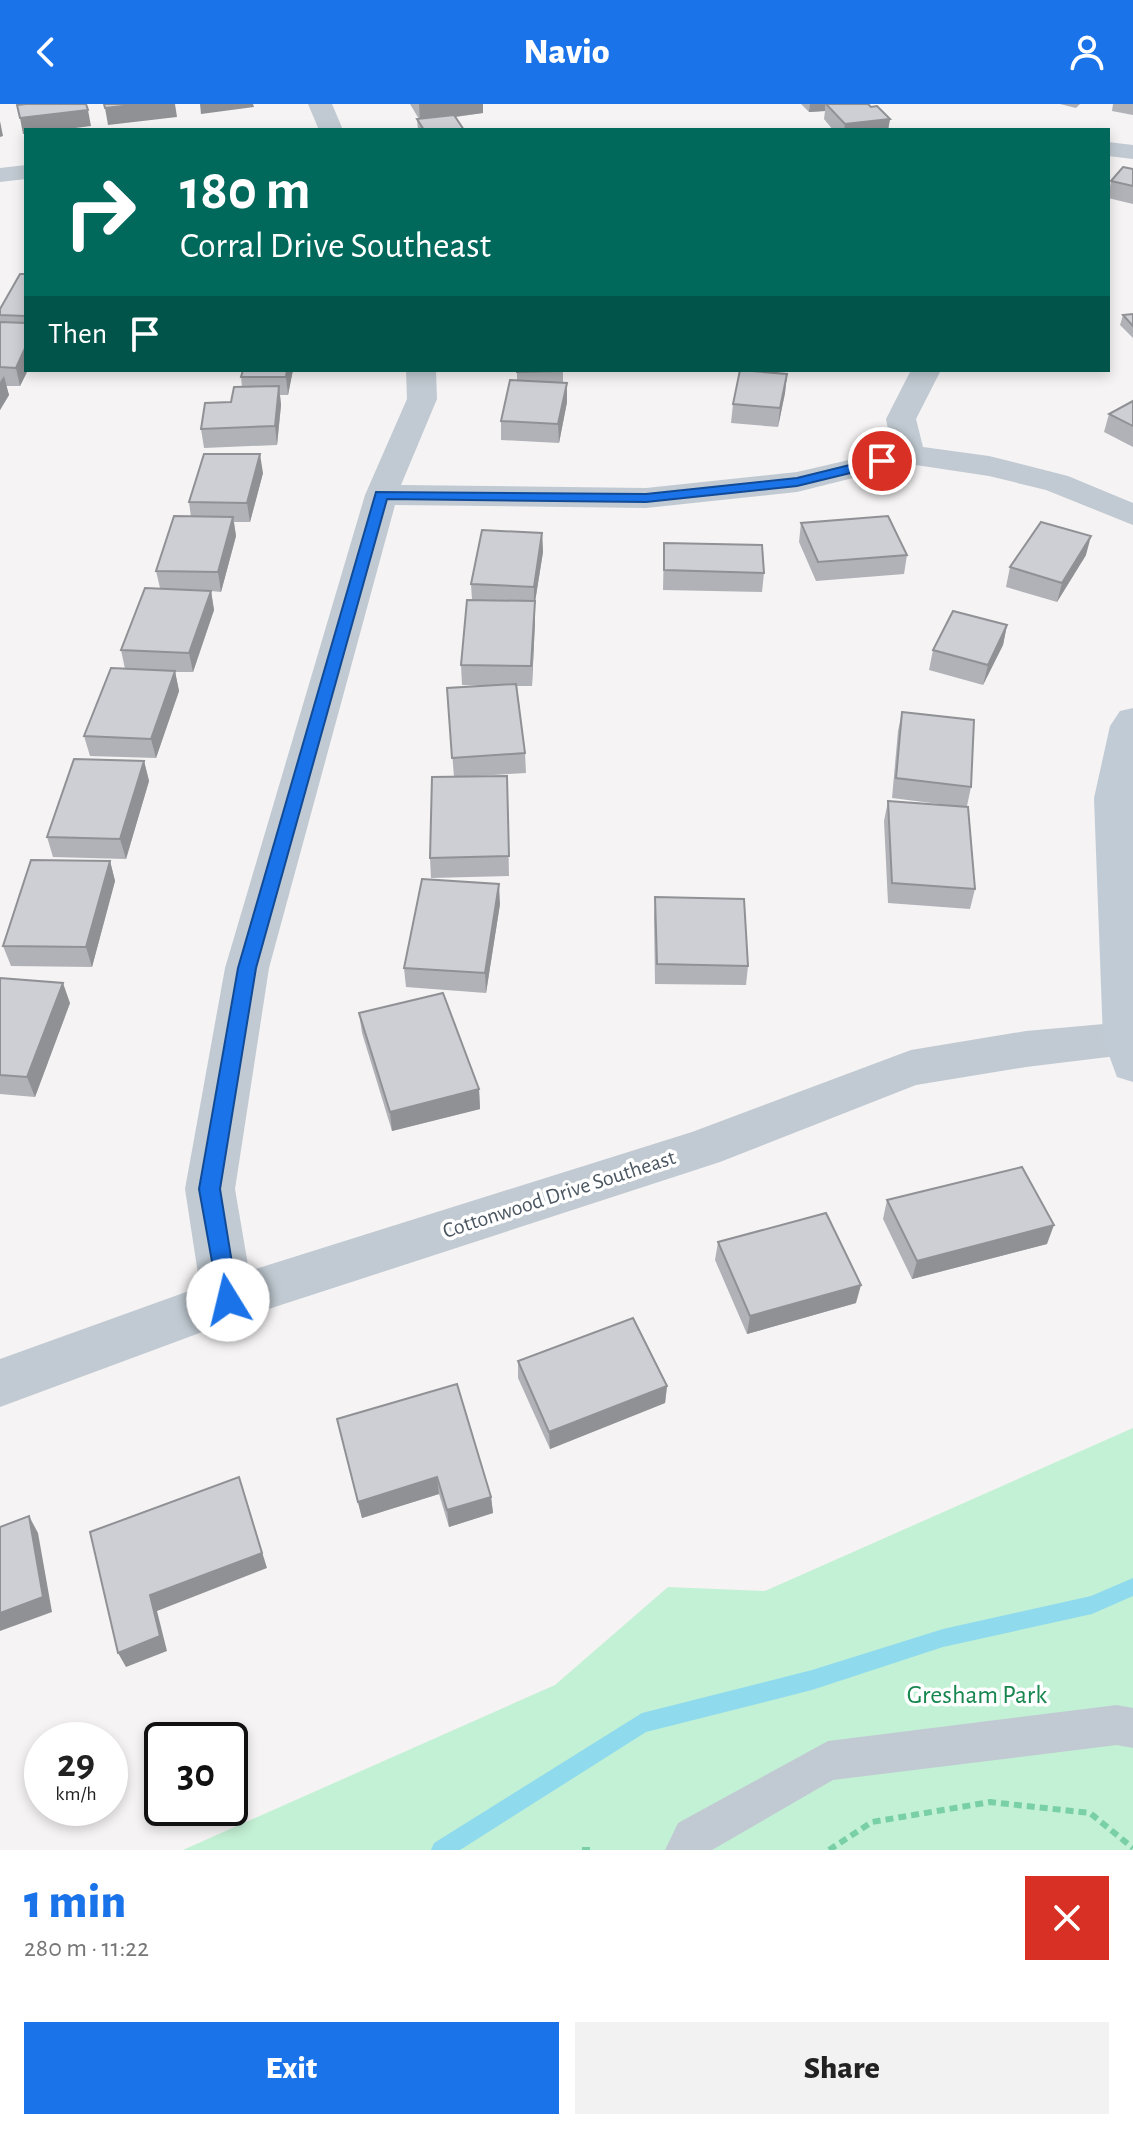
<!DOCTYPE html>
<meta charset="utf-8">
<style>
:root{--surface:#fff;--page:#f2f2f2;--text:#222;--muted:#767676;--accent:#1a73e8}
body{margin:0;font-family:"Alegreya Sans",sans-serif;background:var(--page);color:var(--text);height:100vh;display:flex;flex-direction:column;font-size:30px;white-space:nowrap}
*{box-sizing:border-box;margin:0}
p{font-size:26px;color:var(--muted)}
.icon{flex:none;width:44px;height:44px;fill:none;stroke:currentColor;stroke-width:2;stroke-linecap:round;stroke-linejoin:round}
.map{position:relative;height:1746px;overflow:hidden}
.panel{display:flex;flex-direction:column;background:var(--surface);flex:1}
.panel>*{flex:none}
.guide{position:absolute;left:24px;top:24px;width:1086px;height:244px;border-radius:0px;box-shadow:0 4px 12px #0003;background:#00695c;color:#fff;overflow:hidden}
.speed{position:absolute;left:24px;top:1618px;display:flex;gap:16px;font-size:40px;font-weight:700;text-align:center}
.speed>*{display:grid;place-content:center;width:104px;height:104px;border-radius:50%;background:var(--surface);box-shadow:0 4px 12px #0003;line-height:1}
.speed small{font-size:20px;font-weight:400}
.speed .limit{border:4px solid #111;border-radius:12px;background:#fff;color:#111}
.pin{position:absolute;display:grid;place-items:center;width:68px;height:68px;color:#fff;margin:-34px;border:4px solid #fff;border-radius:50%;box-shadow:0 2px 8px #0007}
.me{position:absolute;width:88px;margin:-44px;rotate:351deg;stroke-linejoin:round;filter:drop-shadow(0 0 6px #0008)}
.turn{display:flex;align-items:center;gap:28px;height:168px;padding:0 24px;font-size:36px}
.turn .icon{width:104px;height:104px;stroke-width:2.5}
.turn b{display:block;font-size:56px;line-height:68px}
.then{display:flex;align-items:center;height:76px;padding:0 24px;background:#0003;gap:16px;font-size:30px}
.round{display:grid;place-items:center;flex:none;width:84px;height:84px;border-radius:0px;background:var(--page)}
.summary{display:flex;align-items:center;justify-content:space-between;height:136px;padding:0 24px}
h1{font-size:48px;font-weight:800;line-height:60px;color:var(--accent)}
.cta{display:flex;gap:16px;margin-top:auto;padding:16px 24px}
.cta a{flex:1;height:92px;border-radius:0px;background:var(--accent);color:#fff;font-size:32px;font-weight:800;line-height:92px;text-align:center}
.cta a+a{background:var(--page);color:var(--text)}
header{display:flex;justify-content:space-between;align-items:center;height:104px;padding:0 24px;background:var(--accent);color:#fff;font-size:36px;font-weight:800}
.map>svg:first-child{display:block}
.green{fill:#c3f1d5}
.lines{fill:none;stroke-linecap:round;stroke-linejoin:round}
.stream{fill:#90daee;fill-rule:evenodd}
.path{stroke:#7ad0a6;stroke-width:6;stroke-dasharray:8 5;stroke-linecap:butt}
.lane{fill:#c1cad2;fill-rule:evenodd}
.street{fill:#c1cad2;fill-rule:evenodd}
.secondary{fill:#c1cbd6;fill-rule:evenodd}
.wall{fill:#b0b2b7}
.shaded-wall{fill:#909195}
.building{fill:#cdcfd5;stroke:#909195;stroke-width:2}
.route{fill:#1a73e8;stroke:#114b97;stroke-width:2}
.labels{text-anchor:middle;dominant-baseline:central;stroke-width:7;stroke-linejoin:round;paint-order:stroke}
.street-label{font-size:22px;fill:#4a5661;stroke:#fff}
.near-park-label{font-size:26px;fill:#17864f;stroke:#fff}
</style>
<header><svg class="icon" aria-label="back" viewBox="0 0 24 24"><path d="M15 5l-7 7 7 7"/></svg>Navio<svg class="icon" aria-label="person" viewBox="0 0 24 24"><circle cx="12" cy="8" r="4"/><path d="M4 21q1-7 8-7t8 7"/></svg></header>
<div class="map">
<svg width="1133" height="1746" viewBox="0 0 1133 1746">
<rect width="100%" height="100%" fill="#f5f3f3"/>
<!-- green -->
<polygon class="green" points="1133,1324 1133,1746 183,1746 555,1581 668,1483 765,1487"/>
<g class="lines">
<!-- stream -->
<polygon class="stream" points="1133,1474 1133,1492 1092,1510 943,1543 812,1586 646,1628 460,1746 431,1746 434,1739 642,1609 812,1566 943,1525 1091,1492"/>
<!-- path -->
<g class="path">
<polyline points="582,1746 593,1746"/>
<polyline points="829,1746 872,1718 990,1698 1090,1709 1133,1744"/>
</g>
<!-- lane -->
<polygon class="lane" points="1117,1601 1133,1604 1133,1644 1117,1641 833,1676 712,1746 665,1746 678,1719 828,1637"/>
<!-- street -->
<g class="street">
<polygon points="308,0 332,0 343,26 319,26"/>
<polygon points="1108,38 1133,41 1133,55 1108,52"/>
<polygon points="26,61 26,75 0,78 0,64"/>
<polygon points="406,266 436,266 437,295 401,381 646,384 797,368 892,346 886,315 911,266 941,266 916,315 923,343 989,352 1068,372 1133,399 1133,421 1046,386 989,372 909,360 797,388 646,404 395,401 269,864 235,1085 249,1167 692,1028 911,946 1026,927 1126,918 1133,920 1133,950 1026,963 916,981 720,1058 232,1217 0,1303 0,1255 200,1183 185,1085 225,864 365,391 407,295"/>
</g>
<!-- secondary -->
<polygon class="secondary" points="1133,604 1133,978 1117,973 1103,935 1094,694 1110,622 1120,607"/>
</g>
<!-- wall -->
<g class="wall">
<polygon points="410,0 483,0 483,9 456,13 464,26 418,26 417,15 419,15"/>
<polygon points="801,0 868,0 890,15 888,26 833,26 824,15 825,7 809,8"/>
<polygon points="1060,0 1080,0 1076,4"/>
<polygon points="1113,0 1133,0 1133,11 1112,7"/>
<polygon points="1133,65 1133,100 1108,94 1111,77"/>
<polygon points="26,170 26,266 28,266 20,282 6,282 9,291 0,306 0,205"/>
<polygon points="1133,210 1133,234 1120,221 1123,211"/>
<polygon points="243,266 293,266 288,291 280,291 281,301 277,341 204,344 201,325 231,298 242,283 241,273"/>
<polygon points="517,266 563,266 563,279 567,298 559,339 501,336 501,317 517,277"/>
<polygon points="750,266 789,266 788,268"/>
<polygon points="787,270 785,289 778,323 731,319 733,300"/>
<polygon points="1133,297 1133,343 1104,328 1109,310"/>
<polygon points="263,369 250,418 234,418 236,432 221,488 211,487 214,506 193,568 175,568 179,587 156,654 90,652 84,632 125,565 121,546 160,484 156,467 191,413 189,398"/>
<polygon points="801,419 907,451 904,470 816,477 799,438"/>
<polygon points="542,429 543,448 535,498 535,517 532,582 517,582 525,649 526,669 476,672 507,672 509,772 431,774 430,754 454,673 447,584 492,582 462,581 461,561 472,496 471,480"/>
<polygon points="664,439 764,469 762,488 663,486"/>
<polygon points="1086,451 1057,498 1006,483 1010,463"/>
<polygon points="1007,521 1003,541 983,581 929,566 933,546"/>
<polygon points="902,608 971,683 967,702 975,785 970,805 888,799 884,717 888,697 955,702 892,694 898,627"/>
<polygon points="144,657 149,677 126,755 53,753 47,733"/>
<polygon points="110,757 115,777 92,863 11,862 3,842"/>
<polygon points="655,793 748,862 746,881 655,880 654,813"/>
<polygon points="500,800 486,889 406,883 404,864"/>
<polygon points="0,874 70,899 35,993 0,990"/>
<polygon points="359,909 479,985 480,1005 392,1027 362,929"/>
<polygon points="887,1096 1047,1140 912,1175 883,1115"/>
<polygon points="718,1138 856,1199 747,1230 715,1156"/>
<polygon points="518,1257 667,1282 665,1299 550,1345 518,1274"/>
<polygon points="337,1315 491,1393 493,1409 449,1423 439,1390 362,1414"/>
</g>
<!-- shaded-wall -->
<g class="shaded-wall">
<polygon points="142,0 175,0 177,13 108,21 105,4"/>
<polygon points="200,0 253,0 254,3 201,10"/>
<polygon points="419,0 483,0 483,9 420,17"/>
<polygon points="810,0 825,0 825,7 809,8"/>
<polygon points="88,6 91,22 60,26 26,26 26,30 23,30 20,14"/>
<polygon points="890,15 888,26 844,26 845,20"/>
<polygon points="0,17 3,32 0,33"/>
<polygon points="26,242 26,266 28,266 20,282 16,264"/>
<polygon points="287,266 293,266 288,291 286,273"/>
<polygon points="787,270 785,289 778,323 780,304"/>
<polygon points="4,272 9,291 0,306 0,278"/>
<polygon points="567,279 567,298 559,339 558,320"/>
<polygon points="279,282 281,301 277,341 275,322"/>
<polygon points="260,350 263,369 250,418 247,399"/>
<polygon points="233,413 236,432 221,488 218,468"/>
<polygon points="542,429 543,448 535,498 535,517 532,582 534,483"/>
<polygon points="1091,432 1086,451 1057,498 1062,479"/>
<polygon points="211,487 214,506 193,568 189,549"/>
<polygon points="1007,521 1003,541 983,581 988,561"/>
<polygon points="175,567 179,587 156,654 151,635"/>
<polygon points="144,657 149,677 126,755 120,735"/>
<polygon points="110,757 115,777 92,863 86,843"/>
<polygon points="499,780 500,800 486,889 485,869"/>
<polygon points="63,879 70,899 35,993 27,973"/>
<polygon points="479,985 480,1005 392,1027 390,1008"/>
<polygon points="1054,1121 1047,1140 912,1175 917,1157"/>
<polygon points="861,1181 856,1199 747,1230 750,1212"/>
<polygon points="667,1282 665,1299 550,1345 549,1328"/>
<polygon points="239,1373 267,1464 157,1507 167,1547 126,1563 118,1549 150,1491"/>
<polygon points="437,1373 439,1390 362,1414 358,1398"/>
<polygon points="491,1393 493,1409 449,1423 447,1406"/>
<polygon points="29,1412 38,1429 52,1508 0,1527 0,1509"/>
</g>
<!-- building -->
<g class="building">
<polygon points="26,0 86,0 88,6 20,14 17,1"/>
<polygon points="104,0 142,0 105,4"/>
<polygon points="826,0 868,0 871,3 877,2 890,15 845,20"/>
<polygon points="454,11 464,26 424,26 417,15"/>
<polygon points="1123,63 1133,65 1133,82 1111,77"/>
<polygon points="20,170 26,170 26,212 0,211 0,205"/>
<polygon points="1133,210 1133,222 1123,211"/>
<polygon points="0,218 26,219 26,242 16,264 0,263"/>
<polygon points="243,266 287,266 286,273 241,273"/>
<polygon points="517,266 563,266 563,267 517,268"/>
<polygon points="740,266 787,270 780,304 733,300"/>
<polygon points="510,276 567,279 558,320 501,317"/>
<polygon points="279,282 275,322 201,325 205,299 231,298 234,283"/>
<polygon points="1133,297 1133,322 1109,310"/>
<polygon points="204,350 260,350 247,399 189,398"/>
<polygon points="174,412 233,413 218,468 156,467"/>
<polygon points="888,412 907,451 818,458 801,419"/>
<polygon points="1041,418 1091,432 1062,479 1010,463"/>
<polygon points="482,426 542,429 534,483 471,480"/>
<polygon points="664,439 762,441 764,469 664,466"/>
<polygon points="145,484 211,487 189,549 121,546"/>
<polygon points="467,496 535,497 531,562 461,561"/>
<polygon points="953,507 1007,521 988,561 933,546"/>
<polygon points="111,564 175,567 151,635 84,632"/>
<polygon points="516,580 525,649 452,654 447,584"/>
<polygon points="902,608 974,616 971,683 896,674"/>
<polygon points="74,655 144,657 120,735 47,733"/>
<polygon points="507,672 509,752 430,754 432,673"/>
<polygon points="888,697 968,703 975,785 892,779"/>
<polygon points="31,756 110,757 86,843 3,842"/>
<polygon points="422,775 499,780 485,869 404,864"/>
<polygon points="655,793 744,795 748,862 657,860"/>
<polygon points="0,874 63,879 27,973 0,971"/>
<polygon points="443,889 479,985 390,1008 359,909"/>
<polygon points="1022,1063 1054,1121 917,1157 887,1096"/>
<polygon points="826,1109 861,1181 750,1212 718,1138"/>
<polygon points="633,1214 667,1282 549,1328 518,1257"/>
<polygon points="457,1280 491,1393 447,1406 437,1373 358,1398 337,1315"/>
<polygon points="239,1373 262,1449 150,1491 160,1532 118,1549 90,1428"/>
<polygon points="29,1412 43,1493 0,1509 0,1423"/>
</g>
<!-- route -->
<polygon class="route" points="882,353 889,357 887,360 797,382 646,398 387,395 256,864 220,1085 238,1196 235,1202 228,1205 220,1202 199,1085 238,864 376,388 646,390 797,374"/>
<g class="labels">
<!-- street labels -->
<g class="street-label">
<text transform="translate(559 1090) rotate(-18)">Cottonwood Drive Southeast</text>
</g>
<!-- near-park labels -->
<g class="near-park-label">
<text x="977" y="1591">Gresham Park</text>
</g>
</g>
</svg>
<div class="speed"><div>29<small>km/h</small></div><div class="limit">30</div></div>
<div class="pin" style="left:882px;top:357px;background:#d93025"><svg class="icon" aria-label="arrive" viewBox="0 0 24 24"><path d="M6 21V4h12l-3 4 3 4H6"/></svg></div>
<svg class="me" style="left:228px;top:1196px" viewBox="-20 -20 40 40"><circle r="19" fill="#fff"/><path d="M0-13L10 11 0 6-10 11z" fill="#1a73e8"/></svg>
<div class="guide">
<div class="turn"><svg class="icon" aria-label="right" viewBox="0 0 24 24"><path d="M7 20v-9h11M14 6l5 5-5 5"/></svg><div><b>180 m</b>Corral Drive Southeast</div></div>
<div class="then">Then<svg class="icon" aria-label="arrive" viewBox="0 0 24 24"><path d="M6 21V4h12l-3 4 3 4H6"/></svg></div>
</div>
</div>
<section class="panel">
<div class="summary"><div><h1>1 min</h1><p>280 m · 11:22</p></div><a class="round" style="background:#d93025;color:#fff"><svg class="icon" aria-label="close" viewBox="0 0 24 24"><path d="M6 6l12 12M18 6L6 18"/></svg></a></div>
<div class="cta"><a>Exit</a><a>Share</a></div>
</section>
